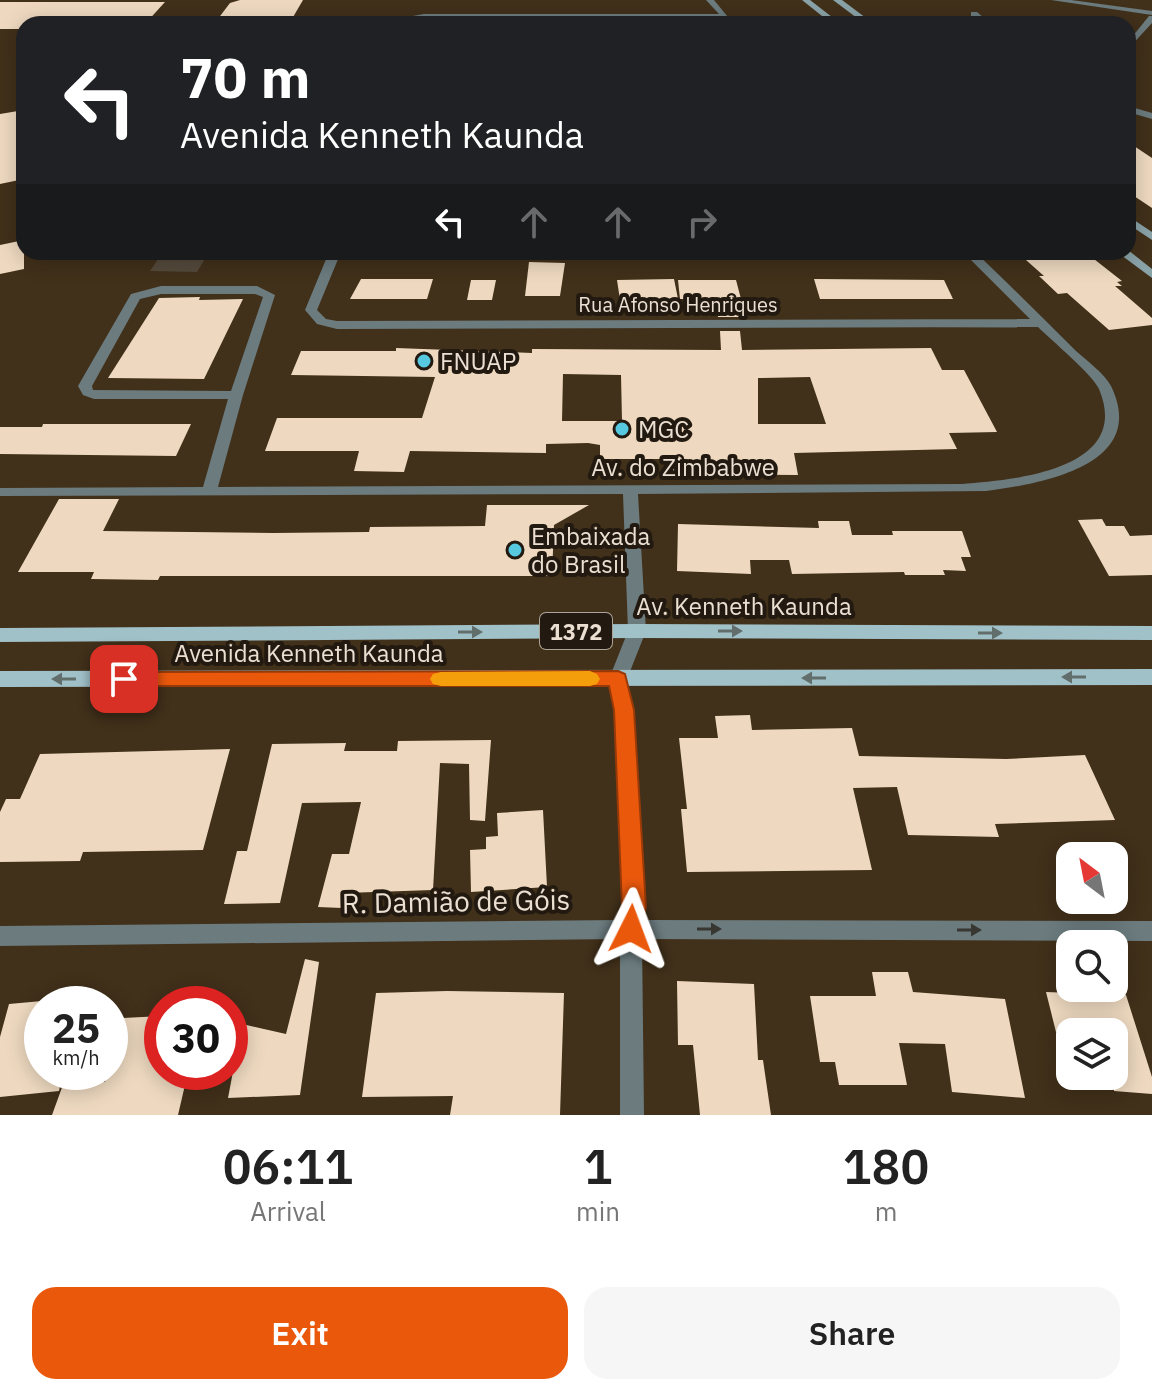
<!DOCTYPE html>
<meta charset="utf-8">
<style>
:root{--surface:#fff;--page:#f6f6f6;--text:#222;--muted:#767676;--accent:#ea580c}
body{margin:0;font-family:"IBM Plex Sans",sans-serif;background:var(--page);color:var(--text);height:100vh;display:flex;flex-direction:column;font-size:30px;white-space:nowrap}
*{box-sizing:border-box;margin:0}
p{font-size:26px;color:var(--muted)}
.icon{flex:none;width:44px;height:44px;fill:none;stroke:currentColor;stroke-width:2;stroke-linecap:round;stroke-linejoin:round}
.map{position:relative;height:1115px;overflow:hidden}
.sheet{display:flex;flex-direction:column;background:var(--surface);flex:1}
.sheet>*{flex:none}
.banner{position:absolute;left:16px;top:16px;width:1120px;height:244px;border-radius:24px;box-shadow:0 4px 20px #0003;background:#202124;color:#fff;overflow:hidden}
.needle{width:52px;rotate:328deg}
.buttons{position:absolute;left:1056px;top:842px;display:grid;gap:16px}
.buttons a{display:grid;place-items:center;width:72px;height:72px;border-radius:16px;background:var(--surface);box-shadow:0 4px 20px #0003;font-size:40px}
.speed{position:absolute;left:24px;top:986px;display:flex;gap:16px;font-size:40px;font-weight:700;text-align:center}
.speed>*{display:grid;place-content:center;width:104px;height:104px;border-radius:50%;background:var(--surface);box-shadow:0 4px 20px #0003;line-height:1}
.speed small{font-size:20px;font-weight:400}
.speed .limit{border:12px solid #d22;background:#fff;color:#111}
.pin{position:absolute;display:grid;place-items:center;width:68px;height:68px;color:#fff;margin:-34px;border-radius:16px;box-shadow:0 4px 12px #0006}
.me{position:absolute;width:88px;margin:-44px;rotate:3deg;stroke-linejoin:round;filter:drop-shadow(0 0 6px #0008)}
.turn{display:flex;align-items:center;gap:28px;height:168px;padding:0 32px;font-size:36px}
.turn .icon{width:104px;height:104px;stroke-width:2.5}
.turn b{display:block;font-size:56px;line-height:68px}
.lanes{display:flex;align-items:center;height:76px;padding:0 32px;background:#0003;justify-content:center;gap:40px;direction:ltr}
.lanes .off{opacity:.35}
.eta{display:flex;justify-content:space-evenly;align-items:center;height:136px;text-align:center}
.eta b{font-size:48px;font-weight:600;line-height:56px}
.cta{display:flex;gap:16px;margin-top:auto;padding:16px 32px}
.cta a{flex:1;height:92px;border-radius:24px;background:var(--accent);color:#fff;font-size:32px;font-weight:600;line-height:92px;text-align:center}
.cta a+a{background:var(--page);color:var(--text)}
.map>svg:first-child{display:block}
.green{fill:#54493b}
.building{fill:#eed9c0;fill-rule:evenodd}
.lines{fill:none;stroke-linecap:round;stroke-linejoin:round}
.street{fill:#6b7b7e;fill-rule:evenodd}
.secondary{fill:#8aa3a8;fill-rule:evenodd}
.primary{fill:#a1c1c9;fill-rule:evenodd}
.oneway{fill:#626e6c}
.oneway2{fill:#383731}
.route{fill:#ea580c;stroke:#983908;stroke-width:2}
.slow{fill:#f59e0b}
.poi-dot{fill:#56c9e1;stroke:#221a10;stroke-width:3}
.labels{text-anchor:middle;dominant-baseline:central;stroke-width:8;stroke-linejoin:round;paint-order:stroke}
.far-street-label{font-size:20px;fill:#ebdfd2;stroke:#221a10}
.shield{fill:#221a10;stroke:#afa498;stroke-width:2}
.shield-label{font-size:22px;font-weight:bold;fill:#ebdfd2}
.poi-label{font-size:24px;fill:#ebdfd2;stroke:#221a10;text-anchor:start}
.street-label{font-size:24px;fill:#ebdfd2;stroke:#221a10}
.near-street-label{font-size:28px;fill:#ebdfd2;stroke:#221a10}
</style>
<div class="map">
<svg width="1152" height="1115" viewBox="0 0 1152 1115">
<rect width="100%" height="100%" fill="#41301a"/>
<!-- green -->
<polygon class="green" points="163,252 209,252 197,272 150,271"/>
<!-- building -->
<g class="building">
<polygon points="240,0 303,0 289,24 214,24 230,3"/>
<polygon points="0,2 165,2 145,24 24,24 24,29 0,29"/>
<polygon points="24,110 24,179 0,184 0,114"/>
<polygon points="1128,142 1152,158 1152,208 1128,192"/>
<polygon points="24,240 24,269 0,274 0,245"/>
<polygon points="1017,252 1085,252 1122,281 1117,282 1122,286 1115,286 1152,318 1152,325 1109,330 1067,293 1058,294 1039,276 1044,276"/>
<polygon points="529,262 565,263 560,296 525,296"/>
<polygon points="361,279 433,279 427,299 350,299"/>
<polygon points="674,279 678,299 620,300 617,280"/>
<polygon points="814,279 944,280 953,299 820,299"/>
<polygon points="471,280 496,280 492,300 467,300"/>
<polygon points="678,280 736,280 741,299 737,299 739,317 718,317 717,299 680,299"/>
<polygon points="200,297 199,300 243,299 204,379 108,378 159,298"/>
<path d="M720,331H740L742,350L931,348L942,370H964L997,432L949,433L957,449L794,453L798,475L667,474L666,459H600V445L588,443L546,444V453L410,451L404,472L354,471L359,451H265L277,418H422L435,377L291,375L301,351H396V348L532,353V349L721,350ZM563,374L621,375L622,421H562ZM810,377L826,424H758V378Z"/>
<polygon points="43,424 191,424 176,456 0,454 0,427 42,427"/>
<polygon points="59,499 119,499 103,531 273,533 369,532 370,527 485,526 487,505 589,505 554,525 552,576 160,576 158,580 91,579 94,572 18,572"/>
<polygon points="1102,519 1106,526 1124,526 1130,536 1152,535 1152,575 1109,576 1078,520"/>
<polygon points="818,521 849,521 852,535 893,535 892,531 962,531 971,557 961,557 966,571 943,570 945,575 905,575 904,572 792,574 789,560 750,560 751,574 677,571 678,524 819,528"/>
<polygon points="750,715 752,730 852,728 859,756 1006,759 1085,755 1115,820 995,824 999,837 908,835 897,787 853,788 872,870 687,872 681,809 687,809 679,738 718,738 715,716"/>
<polygon points="491,740 485,821 470,820 469,764 440,763 433,890 345,893 342,908 318,907 332,854 349,854 361,802 302,803 280,903 224,904 237,851 247,851 272,744 346,743 344,751 397,751 398,741"/>
<polygon points="230,749 203,850 83,852 80,861 0,862 0,812 6,799 20,799 40,754"/>
<polygon points="543,810 547,887 471,892 470,850 486,849 486,837 498,836 497,813"/>
<polygon points="305,959 319,962 300,1095 228,1098 242,1024 286,1034"/>
<polygon points="872,972 908,972 913,992 1005,999 1025,1098 952,1092 945,1044 899,1043 907,1085 839,1085 835,1062 820,1062 810,996 876,996"/>
<polygon points="677,981 754,984 758,1060 763,1060 771,1115 700,1115 693,1045 678,1045"/>
<polygon points="447,991 564,993 560,1115 450,1115 453,1096 362,1097 376,993"/>
<polygon points="1046,992 1126,995 1152,1077 1152,1094 1114,1091 1114,1032 1056,1032"/>
<polygon points="42,1001 42,1072 63,1072 59,1091 0,1097 0,1037 9,1004"/>
<polygon points="162,1016 162,1072 188,1072 178,1115 52,1115 64,1082 105,1082 123,1018"/>
</g>
<g class="lines">
<!-- street -->
<g class="street">
<polygon points="706,0 714,0 732,22 723,18 424,18 402,24 407,17 424,14 719,14"/>
<polygon points="1051,0 1071,0 1152,11 1152,15"/>
<polygon points="971,12 977,12 991,24 982,24 971,16"/>
<polygon points="1149,16 1152,16 1152,23 1128,49 1128,42"/>
<polygon points="1056,18 1075,22 1076,24 1053,22"/>
<polygon points="1128,106 1152,113 1152,119 1128,112"/>
<path d="M329,252H341L317,310L326,319L337,321L1030,319L963,252H975C1010,285 1043,318 1076,351C1087,361 1104,373 1111,386C1150,466 1039,484 986,491L638,494L646,631L627,679L633,710L645,907L643,920L1152,921V941L642,939L644,1115H620V939L0,946V926L621,920L623,907L615,710L609,679L628,631L623,494L0,496V488L203,487L228,399H94L83,395L78,386L131,294L161,286H257L275,295L243,395L218,487L962,484C1014,480 1133,470 1099,389C1092,374 1051,340 1038,327L337,329L317,324L305,310ZM161,294H255L263,297L231,391L93,390L92,386L140,299Z"/>
</g>
<!-- secondary -->
<g class="secondary">
<polygon points="802,0 810,0 841,24 832,24"/>
<polygon points="833,0 842,0 874,24 865,24"/>
<polygon points="1128,216 1152,232 1152,240 1128,224"/>
<polygon points="1128,250 1152,269 1152,278 1117,252"/>
</g>
<!-- primary -->
<g class="primary">
<polygon points="637,624 1152,626 1152,640 637,638 0,642 0,628"/>
<polygon points="1152,669 1152,685 0,687 0,671"/>
</g>
</g>
<!-- one-way arrows -->
<defs><path id="oneway-solid" d="M-6-.8H1V-3.2L6.5 0L1 3.2V.8H-6Z" transform="scale(2)"/></defs>
<g class="oneway">
<use href="#oneway-solid" transform="translate(730 631)"/>
<use href="#oneway-solid" transform="translate(470 632)"/>
<use href="#oneway-solid" transform="translate(990 633)"/>
<use href="#oneway-solid" transform="translate(1074 677) rotate(180)"/>
<use href="#oneway-solid" transform="translate(814 678) rotate(180)"/>
<use href="#oneway-solid" transform="translate(64 679) rotate(180)"/>
</g>
<g class="oneway2">
<use href="#oneway-solid" transform="translate(709 929)"/>
<use href="#oneway-solid" transform="translate(969 930)"/>
</g>
<!-- route -->
<polygon class="route" points="618,671 625,674 634,710 646,907 640,936 631,940 622,936 619,929 622,907 614,710 609,686 124,686 116,684 113,679 116,674 124,672"/>
<!-- slow -->
<polygon class="slow" points="590,671 597,674 600,679 597,684 590,686 441,686 433,684 430,679 433,674 441,672"/>
<!-- markers -->
<g class="poi-dot">
<circle cx="424" cy="361" r="8"/>
<circle cx="622" cy="429" r="8"/>
<circle cx="515" cy="550" r="8"/>
</g>
<g class="labels">
<!-- far-street labels -->
<g class="far-street-label">
<text x="678" y="304">Rua Afonso Henriques</text>
</g>
<!-- shield labels -->
<rect class="shield" x="540" y="613" width="72" height="36" rx="6"/>
<g class="shield-label">
<text x="576" y="631">1372</text>
</g>
<!-- poi labels -->
<g class="poi-label">
<text x="440" y="361">FNUAP</text>
<text x="638" y="429">MGC</text>
<text x="531" y="536">Embaixada<tspan x="531" dy="28">do Brasil</tspan></text>
</g>
<!-- street labels -->
<g class="street-label">
<text x="683" y="467">Av. do Zimbabwe</text>
<text x="744" y="606">Av. Kenneth Kaunda</text>
<text x="309" y="653">Avenida Kenneth Kaunda</text>
</g>
<!-- near-street labels -->
<g class="near-street-label">
<text transform="translate(456 901) rotate(-1)">R. Damião de Góis</text>
</g>
</g>
</svg>
<div class="buttons">
<a><svg class="needle" viewBox="-14 -14 28 28"><path d="M0-13l5 13h-10z" fill="#e53935"/><path d="M0 13l5-13h-10z" fill="#767676"/></svg></a>
<a><svg class="icon" aria-label="search" viewBox="0 0 24 24"><circle cx="10" cy="10" r="6"/><path d="M15 15l6 6"/></svg></a>
<a><svg class="icon" aria-label="layers" viewBox="0 0 24 24"><path d="M12 4l9 5-9 5-9-5zM3 14l9 5 9-5"/></svg></a>
</div>
<div class="speed"><div>25<small>km/h</small></div><div class="limit">30</div></div>
<div class="pin" style="left:124px;top:679px;background:#d93025"><svg class="icon" aria-label="arrive" viewBox="0 0 24 24"><path d="M6 21V4h12l-3 4 3 4H6"/></svg></div>
<svg class="me" style="left:631px;top:929px" viewBox="-20 -20 40 40"><path d="M0-17L14 15 0 8-14 15z" fill="#ea580c" stroke="#fff" stroke-width="4"/></svg>
<div class="banner">
<div class="turn"><svg class="icon" aria-label="left" viewBox="0 0 24 24"><path d="M17 20v-9H6M10 6l-5 5 5 5"/></svg><div><b>70 m</b>Avenida Kenneth Kaunda</div></div>
<div class="lanes"><svg class="icon" aria-label="left" viewBox="0 0 24 24"><path d="M17 20v-9H6M10 6l-5 5 5 5"/></svg><svg class="icon off" aria-label="ahead" viewBox="0 0 24 24"><path d="M12 20V5M6 11l6-6 6 6"/></svg><svg class="icon off" aria-label="ahead" viewBox="0 0 24 24"><path d="M12 20V5M6 11l6-6 6 6"/></svg><svg class="icon off" aria-label="right" viewBox="0 0 24 24"><path d="M7 20v-9h11M14 6l5 5-5 5"/></svg></div>
</div>
</div>
<section class="sheet">
<div class="eta">
<div><b>06:11</b><p>Arrival</p></div>
<div><b>1</b><p>min</p></div>
<div><b>180</b><p>m</p></div>
</div>
<div class="cta"><a>Exit</a><a>Share</a></div>
</section>
